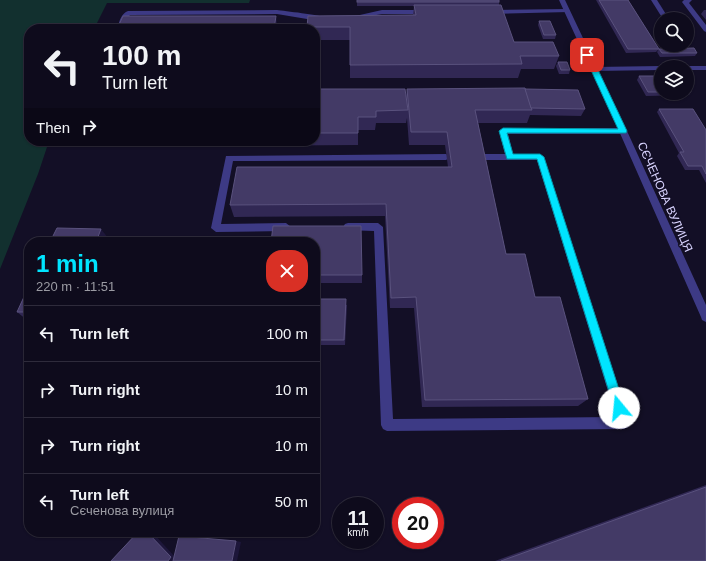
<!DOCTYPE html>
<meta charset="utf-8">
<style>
:root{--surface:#0e0b1c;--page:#171425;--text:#f1f3f6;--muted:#9b9ba3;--line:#2e2b3b;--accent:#00e5ff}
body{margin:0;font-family:Helvetica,sans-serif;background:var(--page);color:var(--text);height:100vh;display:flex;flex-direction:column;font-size:15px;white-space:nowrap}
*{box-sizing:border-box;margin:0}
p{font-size:13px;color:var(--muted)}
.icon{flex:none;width:22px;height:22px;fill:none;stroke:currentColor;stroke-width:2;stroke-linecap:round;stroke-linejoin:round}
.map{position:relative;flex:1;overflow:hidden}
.sheet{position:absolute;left:24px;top:237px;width:296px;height:300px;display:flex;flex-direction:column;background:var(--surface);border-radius:16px;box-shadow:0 1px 3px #0004,0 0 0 1px var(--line)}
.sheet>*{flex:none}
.hud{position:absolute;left:24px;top:24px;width:296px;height:122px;border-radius:16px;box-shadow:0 1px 3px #0004,0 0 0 1px var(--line);background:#0e0b1c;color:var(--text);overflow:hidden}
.buttons{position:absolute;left:654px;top:12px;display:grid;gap:8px}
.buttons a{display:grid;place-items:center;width:40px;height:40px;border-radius:50%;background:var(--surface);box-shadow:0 1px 3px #0004,0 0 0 1px var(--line);font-size:20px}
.speed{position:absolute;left:332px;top:497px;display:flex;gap:8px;font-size:20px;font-weight:700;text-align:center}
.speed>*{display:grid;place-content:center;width:52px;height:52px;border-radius:50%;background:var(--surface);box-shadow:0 1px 3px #0004,0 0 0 1px var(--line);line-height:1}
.speed small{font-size:10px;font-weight:400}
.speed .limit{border:6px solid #d22;background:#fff;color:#111}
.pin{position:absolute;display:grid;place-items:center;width:34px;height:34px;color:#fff;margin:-17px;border-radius:8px;box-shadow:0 2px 6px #0006}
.me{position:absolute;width:44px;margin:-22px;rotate:343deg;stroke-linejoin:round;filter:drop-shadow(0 0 3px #0008)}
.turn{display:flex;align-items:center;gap:14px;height:84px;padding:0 12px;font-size:18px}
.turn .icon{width:52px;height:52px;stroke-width:2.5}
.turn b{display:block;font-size:28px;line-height:34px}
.then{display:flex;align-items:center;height:38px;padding:0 12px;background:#0003;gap:8px;font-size:15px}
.round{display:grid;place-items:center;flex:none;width:42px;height:42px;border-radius:16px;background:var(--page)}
.summary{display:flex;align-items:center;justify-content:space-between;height:68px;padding:0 12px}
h1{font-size:24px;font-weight:700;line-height:30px;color:var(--accent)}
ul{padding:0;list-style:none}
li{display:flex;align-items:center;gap:12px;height:56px;padding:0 12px;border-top:1px solid var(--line)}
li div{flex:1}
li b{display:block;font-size:15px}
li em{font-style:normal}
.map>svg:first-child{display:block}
.green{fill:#12302f}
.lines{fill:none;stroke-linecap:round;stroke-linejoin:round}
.lane{fill:#3d3a85;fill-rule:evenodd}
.street{fill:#3d3a85;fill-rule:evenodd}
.wall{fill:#312854}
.shaded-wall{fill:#1d163a}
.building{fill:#433a66;stroke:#5a527e}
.route{fill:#00e5ff;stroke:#0095a6}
.labels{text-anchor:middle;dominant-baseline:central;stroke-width:3;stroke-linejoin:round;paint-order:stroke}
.street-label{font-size:12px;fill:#d9d4ff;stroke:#130f26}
</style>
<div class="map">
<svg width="706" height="561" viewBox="0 0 706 561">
<rect width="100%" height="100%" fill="#130f26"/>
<!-- green -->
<polygon class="green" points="0,0 250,0 249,3 107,3 94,29 29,29 29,141 49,141 38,174 0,269"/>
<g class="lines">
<!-- lane -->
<g class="lane">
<polygon points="651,0 657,0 669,19 663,19"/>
<polygon points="692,0 689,3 706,25 706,32 704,31 682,2 684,0"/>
<polygon points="567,9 570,11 569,12 491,14 488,12 491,10"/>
<path d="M277,10C284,11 321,15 323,17L320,19H307L277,14L130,15L125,21L123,28L118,27C119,21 122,13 128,11Z"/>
<polygon points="382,10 427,10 430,12 427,14 382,14 354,19 351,17"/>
<polygon points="661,66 664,67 661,67 661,70 594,71 590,69 594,67"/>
<polygon points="687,66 706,66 706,70 687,70 687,67 684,67"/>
<polygon points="503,128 623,128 627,131 623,134 508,134 513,154 540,154 544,157 630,423 628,427 624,429 387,431 383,429 381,425 374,231 345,230 343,227 345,224 348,223 378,223 383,227 393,419 616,417 537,160 478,160 474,157 478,154 505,154 499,131"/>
<polygon points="446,154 450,157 446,160 233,161 221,224 286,223 291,227 286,231 216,232 211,228 226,156"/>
</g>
<!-- street -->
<polygon class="street" points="559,0 565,0 627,131 706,305 706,322 702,320 701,317 619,131"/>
</g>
<!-- wall -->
<g class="wall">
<polygon points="357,0 499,2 499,5 514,42 559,56 554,69 521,69 518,78 350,78 350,40 315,40 315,29 307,29 307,27 413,15 414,6 357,6"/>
<polygon points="596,0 628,0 659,49 656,52 626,53"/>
<polygon points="704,10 706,10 706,20 701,14"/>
<polygon points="539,21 556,35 555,39 543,39 538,25"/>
<polygon points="659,49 697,53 695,56 660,57 657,52"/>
<polygon points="558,62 570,70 569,74 559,74 556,66"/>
<polygon points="639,76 661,76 661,93 687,93 687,85 691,92 689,95 646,96 637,80"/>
<polygon points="315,89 406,95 407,89 525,89 585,109 581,116 530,115 527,123 478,123 506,254 535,297 588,399 578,406 422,407 414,308 390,308 385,216 234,217 230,205 448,167 445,145 409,145 407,118 406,123 376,123 375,130 358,130 358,145 214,146 213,141 315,141"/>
<polygon points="659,109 706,130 706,183 699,170 685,170 677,156 679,153 657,112"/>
<polygon points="75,141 119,141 117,146 78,146"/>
<polygon points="315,242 362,275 362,283 315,283"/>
<polygon points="29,286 29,320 27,320 17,312"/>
<polygon points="315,299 347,305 345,345 315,345"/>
<polygon points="706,485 706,561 495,561"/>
</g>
<!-- shaded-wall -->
<g class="shaded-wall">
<polygon points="276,16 278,29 274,29"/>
<polygon points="115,141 119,141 117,146"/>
<polygon points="101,229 108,238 106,242 96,242"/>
<polygon points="147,532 152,532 176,558 173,561 168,561"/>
<polygon points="236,541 241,542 237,561 232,561"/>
</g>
<!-- building -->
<g class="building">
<rect x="357" y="0" width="142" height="2"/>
<polygon points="599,0 628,0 659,49 628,49"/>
<polygon points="414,5 501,5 514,42 553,42 559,56 520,56 522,64 350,65 350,27 307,27 308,16 416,15"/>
<polygon points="123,16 276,16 274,29 117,29"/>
<polygon points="539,21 550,21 556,35 544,35"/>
<polygon points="694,48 697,53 662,53 659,49"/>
<polygon points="558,62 567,62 570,70 561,70"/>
<polygon points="639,76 661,76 661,92 648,92"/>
<polygon points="687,85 691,92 687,92"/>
<polygon points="525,88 532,110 475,110 506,254 525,254 535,297 560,297 588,399 425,400 416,297 391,298 386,204 230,205 237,167 452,167 447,132 411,132 407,89"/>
<polygon points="315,89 405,89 408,110 376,111 376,117 358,117 358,133 315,133"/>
<polygon points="525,89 578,90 585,109 531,108"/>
<polygon points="659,109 693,109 706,130 706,174 702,166 688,166 680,152 684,152"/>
<polygon points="273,226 361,226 362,275 315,275 315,242 271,242"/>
<polygon points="57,228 101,229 96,242 50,242"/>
<polygon points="29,286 29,312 17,312"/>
<polygon points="315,299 346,299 344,340 315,340"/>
<polygon points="706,487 706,561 501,561"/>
<polygon points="138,532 147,532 171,557 168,561 111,561"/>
<polygon points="179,536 236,541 232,561 173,561"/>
</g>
<!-- route -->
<polygon class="route" points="585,53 591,55 627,131 626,133 507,133 513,154 540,154 544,157 625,408 623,412 619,413 615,412 614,408 537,159 507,159 499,131 503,128 618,129 584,55"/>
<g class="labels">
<!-- street labels -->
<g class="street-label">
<text transform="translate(665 197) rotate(66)">СЄЧЕНОВА ВУЛИЦЯ</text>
</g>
</g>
</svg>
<div class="buttons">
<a><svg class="icon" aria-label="search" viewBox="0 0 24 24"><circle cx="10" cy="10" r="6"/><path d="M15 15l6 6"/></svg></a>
<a><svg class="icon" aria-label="layers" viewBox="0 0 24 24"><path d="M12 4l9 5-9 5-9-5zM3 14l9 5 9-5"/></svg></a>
</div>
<div class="speed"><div>11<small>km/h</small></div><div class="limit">20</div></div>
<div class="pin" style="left:587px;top:55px;background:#d93025"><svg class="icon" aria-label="arrive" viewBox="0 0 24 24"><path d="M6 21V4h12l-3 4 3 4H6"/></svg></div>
<svg class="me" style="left:619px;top:408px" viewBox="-20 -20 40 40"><circle r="19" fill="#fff"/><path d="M0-13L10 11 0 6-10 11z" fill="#00e5ff"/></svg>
<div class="hud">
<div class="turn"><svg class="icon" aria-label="left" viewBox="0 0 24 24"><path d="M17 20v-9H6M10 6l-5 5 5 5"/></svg><div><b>100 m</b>Turn left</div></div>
<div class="then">Then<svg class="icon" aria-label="right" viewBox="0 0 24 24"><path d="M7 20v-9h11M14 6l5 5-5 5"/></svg></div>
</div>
<section class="sheet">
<div class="summary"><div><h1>1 min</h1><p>220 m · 11:51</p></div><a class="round" style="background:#d93025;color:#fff"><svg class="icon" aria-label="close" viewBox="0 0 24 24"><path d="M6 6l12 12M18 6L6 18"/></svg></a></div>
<ul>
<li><svg class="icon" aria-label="left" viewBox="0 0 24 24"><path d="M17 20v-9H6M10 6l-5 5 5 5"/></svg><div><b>Turn left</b></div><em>100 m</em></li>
<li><svg class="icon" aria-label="right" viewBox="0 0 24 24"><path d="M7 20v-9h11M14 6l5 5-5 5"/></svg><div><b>Turn right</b></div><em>10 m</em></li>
<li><svg class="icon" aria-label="right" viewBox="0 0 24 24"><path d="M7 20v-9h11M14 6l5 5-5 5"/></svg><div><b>Turn right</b></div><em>10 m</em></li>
<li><svg class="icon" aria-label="left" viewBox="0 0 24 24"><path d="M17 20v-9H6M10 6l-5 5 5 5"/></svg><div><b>Turn left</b><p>Сєченова вулиця</p></div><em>50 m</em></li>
</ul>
</section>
</div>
